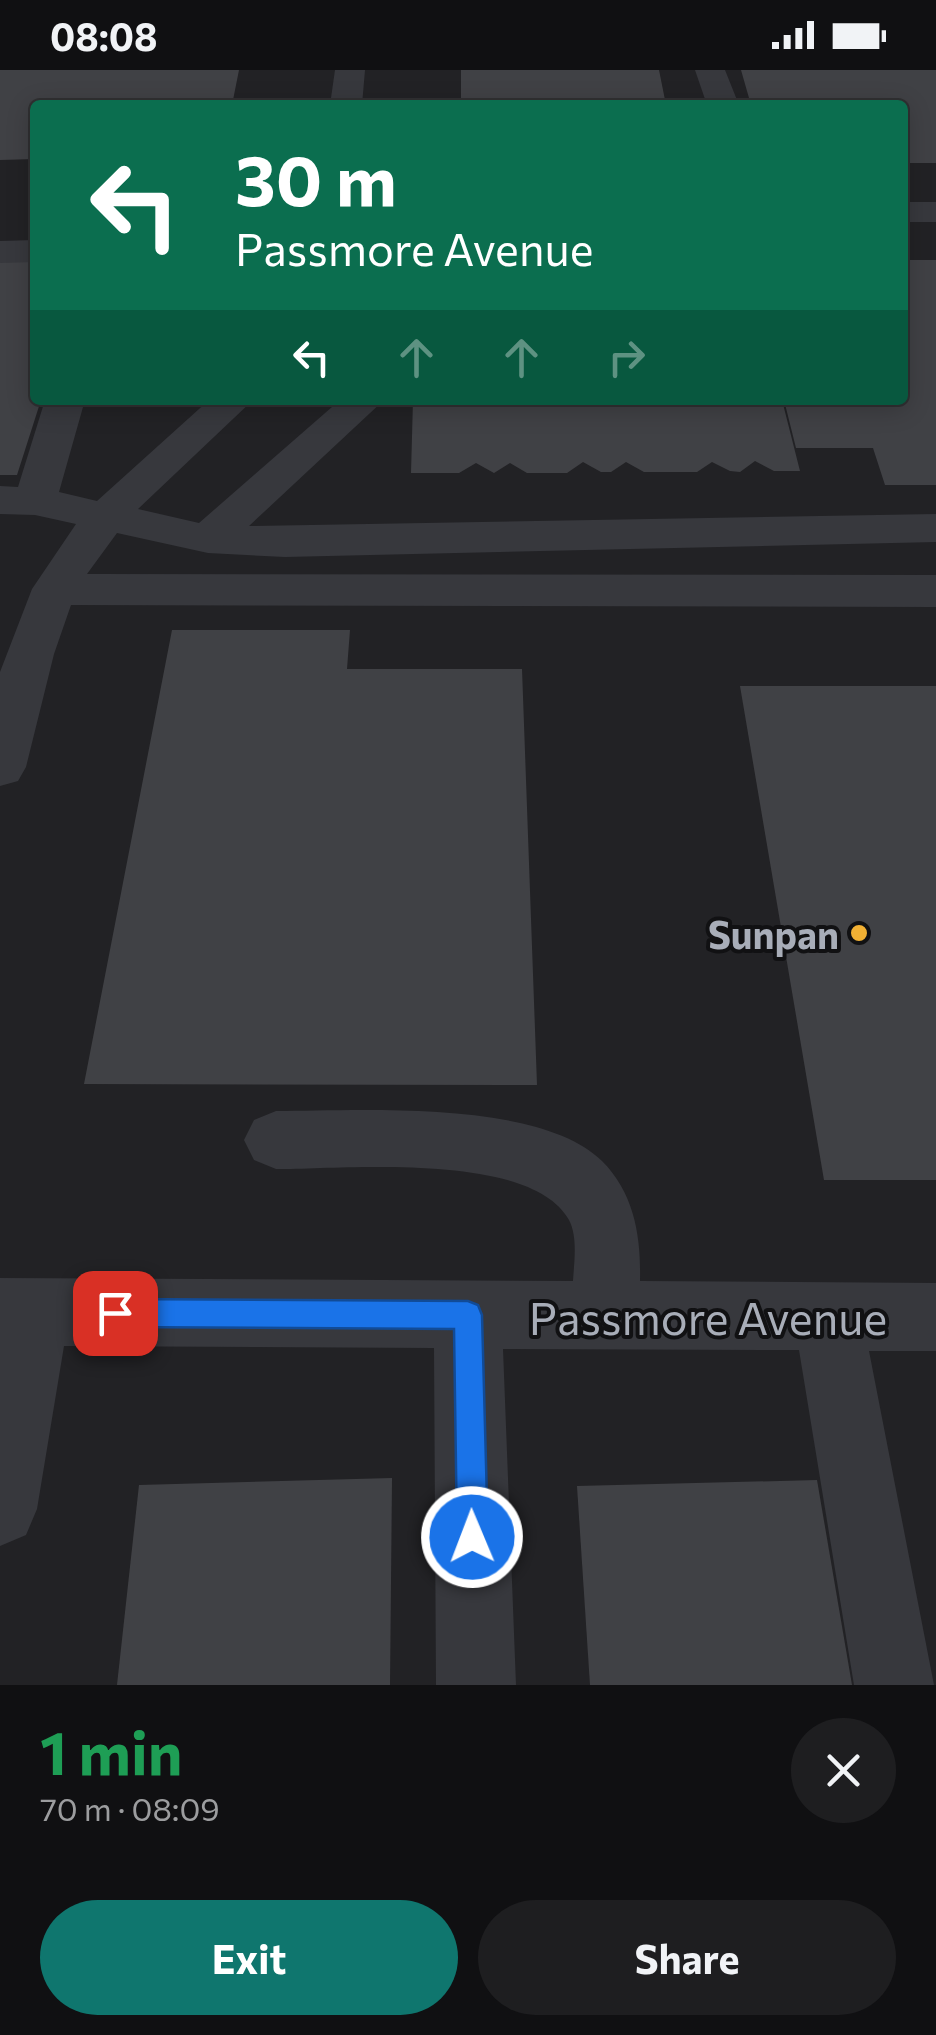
<!DOCTYPE html>
<meta charset="utf-8">
<style>
:root{--surface:#101012;--page:#1e1e20;--text:#f1f3f6;--muted:#9c9d9f;--line:#303032;--accent:#0f766e}
body{margin:0;font-family:Commissioner,sans-serif;background:var(--page);color:var(--text);height:100vh;display:flex;flex-direction:column;font-size:38px;white-space:nowrap}
*{box-sizing:border-box;margin:0}
p{font-size:32px;color:var(--muted)}
.icon{flex:none;width:55px;height:55px;fill:none;stroke:currentColor;stroke-width:2;stroke-linecap:round;stroke-linejoin:round}
.map{position:relative;height:1615px;overflow:hidden}
.drawer{display:flex;flex-direction:column;background:var(--surface);flex:1}
.drawer>*{flex:none}
.banner{position:absolute;left:30px;top:30px;width:878px;height:305px;border-radius:10px;box-shadow:0 5px 25px #0003,0 0 0 2px var(--line);background:#0b6e4f;color:#fff;overflow:hidden}
.pin{position:absolute;display:grid;place-items:center;width:85px;height:85px;color:#fff;margin:-42px;border-radius:20px;box-shadow:0 5px 15px #0006}
.me{position:absolute;width:110px;margin:-55px;rotate:359deg;stroke-linejoin:round;filter:drop-shadow(0 0 8px #0008)}
.turn{display:flex;align-items:center;gap:35px;height:210px;padding:0 40px;font-size:45px}
.turn .icon{width:130px;height:130px;stroke-width:2.5}
.turn b{display:block;font-size:70px;line-height:85px}
.lanes{display:flex;align-items:center;height:95px;padding:0 40px;background:#0003;justify-content:center;gap:50px;direction:ltr}
.lanes .off{opacity:.35}
.round{display:grid;place-items:center;flex:none;width:105px;height:105px;border-radius:52px;background:var(--page)}
.summary{display:flex;align-items:center;justify-content:space-between;height:170px;padding:0 40px}
h1{font-size:60px;font-weight:700;line-height:75px;color:#1e9e55}
.primary-button{display:flex;gap:20px;margin-top:auto;padding:20px 40px}
.primary-button a{flex:1;height:115px;border-radius:60px;background:var(--accent);color:#fff;font-size:40px;font-weight:700;line-height:115px;text-align:center}
.primary-button a+a{background:var(--page);color:var(--text)}
.status{display:flex;justify-content:space-between;align-items:center;height:70px;padding:0 50px;background:var(--surface);direction:ltr}
.status svg{height:28px;fill:currentColor}
.map>svg:first-child{display:block}
.built{fill:#222225;fill-rule:evenodd}
.building{fill:#404145}
.lines{fill:none;stroke-linecap:round;stroke-linejoin:round}
.minor{fill:#37383d;fill-rule:evenodd}
.route{fill:#1a73e8;stroke:#114b97;stroke-width:2.5}
.poi-dot{fill:#f2b134;stroke:#111113;stroke-width:4}
.labels{text-anchor:middle;dominant-baseline:central;stroke-width:8;stroke-linejoin:round;paint-order:stroke}
.poi-label{font-size:38px;font-weight:bold;fill:#a8adb8;stroke:#111113;text-anchor:end}
.near-street-label{font-size:45px;fill:#a8adb8;stroke:#111113}
</style>
<div class="status"><b>08:08</b><svg viewBox="0 0 49 12"><path d="M0 12V9h3v3zM5 12V6h3v6zM10 12V3h3v9zM15 12V0h3v12zM26 1h20v11H26zM47 4h2v5h-2z"/></svg></div>
<div class="map">
<svg width="936" height="1615" viewBox="0 0 936 1615">
<rect width="100%" height="100%" fill="#161618"/>
<!-- built -->
<path class="built" d="M0,0H936V1615H0ZM35,35H902V330H35Z"/>
<!-- building -->
<g class="building">
<polygon points="0,0 239,0 232,35 35,35 35,89 0,90"/>
<polygon points="461,0 659,0 666,35 461,35"/>
<polygon points="741,0 936,0 936,93 902,93 902,35 751,35"/>
<polygon points="0,187 35,187 35,330 41,330 17,405 0,405"/>
<polygon points="902,190 936,190 936,415 885,415 873,378 796,378 784,330 902,330"/>
<polygon points="413,330 782,330 800,401 774,401 755,391 740,402 730,401 712,392 697,402 644,402 626,392 611,402 601,402 583,392 567,403 527,403 510,393 494,403 476,393 459,403 411,403"/>
<polygon points="172,560 350,560 347,599 522,599 537,1015 84,1014"/>
<polygon points="740,616 936,616 936,1110 824,1110"/>
<polygon points="392,1408 390,1615 117,1615 139,1415"/>
<polygon points="817,1410 852,1615 590,1615 577,1416"/>
</g>
<g class="lines">
<!-- minor -->
<g class="minor">
<polygon points="335,0 365,0 362,35 330,35"/>
<polygon points="695,0 725,0 739,35 707,35"/>
<rect x="902" y="132" width="34" height="20"/>
<polygon points="35,170 35,192 0,193 0,171"/>
<polygon points="45,330 85,330 59,422 97,431 209,330 253,330 138,439 199,453 340,330 384,330 249,456 936,444 936,472 285,487 208,483 117,463 87,504 936,505 936,537 71,535 54,584 26,697 18,711 0,716 0,602 32,519 76,454 35,445 0,444 0,416 18,417"/>
<path d="M276,1041C360,1041 539,1029 602,1091C635,1124 641,1168 640,1211L936,1213V1281H869L934,1615H854L799,1280L503,1279L516,1615H436L434,1278L64,1276L37,1439L26,1465L0,1476V1208L573,1211C574,1193 578,1167 569,1150C531,1081 345,1099 276,1099L254,1090L244,1070L254,1050Z"/>
</g>
</g>
<!-- route -->
<polygon class="route" points="115,1229 468,1231 478,1235 482,1245 488,1467 483,1478 472,1483 462,1478 457,1467 454,1259 115,1257 105,1253 101,1243 105,1233"/>
<!-- markers -->
<circle class="poi-dot" cx="859" cy="863" r="10"/>
<g class="labels">
<!-- poi labels -->
<g class="poi-label">
<text x="839" y="863">Sunpan</text>
</g>
<!-- near-street labels -->
<g class="near-street-label">
<text x="708" y="1246">Passmore Avenue</text>
</g>
</g>
</svg>
<div class="pin" style="left:115px;top:1243px;background:#d93025"><svg class="icon" aria-label="arrive" viewBox="0 0 24 24"><path d="M6 21V4h12l-3 4 3 4H6"/></svg></div>
<svg class="me" style="left:472px;top:1467px" viewBox="-20 -20 40 40"><circle r="17" fill="#1a73e8" stroke="#fff" stroke-width="3"/><path d="M0-11L8 9 0 5-8 9z" fill="#fff"/></svg>
<div class="banner">
<div class="turn"><svg class="icon" aria-label="left" viewBox="0 0 24 24"><path d="M17 20v-9H6M10 6l-5 5 5 5"/></svg><div><b>30 m</b>Passmore Avenue</div></div>
<div class="lanes"><svg class="icon" aria-label="left" viewBox="0 0 24 24"><path d="M17 20v-9H6M10 6l-5 5 5 5"/></svg><svg class="icon off" aria-label="ahead" viewBox="0 0 24 24"><path d="M12 20V5M6 11l6-6 6 6"/></svg><svg class="icon off" aria-label="ahead" viewBox="0 0 24 24"><path d="M12 20V5M6 11l6-6 6 6"/></svg><svg class="icon off" aria-label="right" viewBox="0 0 24 24"><path d="M7 20v-9h11M14 6l5 5-5 5"/></svg></div>
</div>
</div>
<section class="drawer">
<div class="summary"><div><h1>1 min</h1><p>70 m · 08:09</p></div><a class="round"><svg class="icon" aria-label="close" viewBox="0 0 24 24"><path d="M6 6l12 12M18 6L6 18"/></svg></a></div>
<div class="primary-button"><a>Exit</a><a>Share</a></div>
</section>
